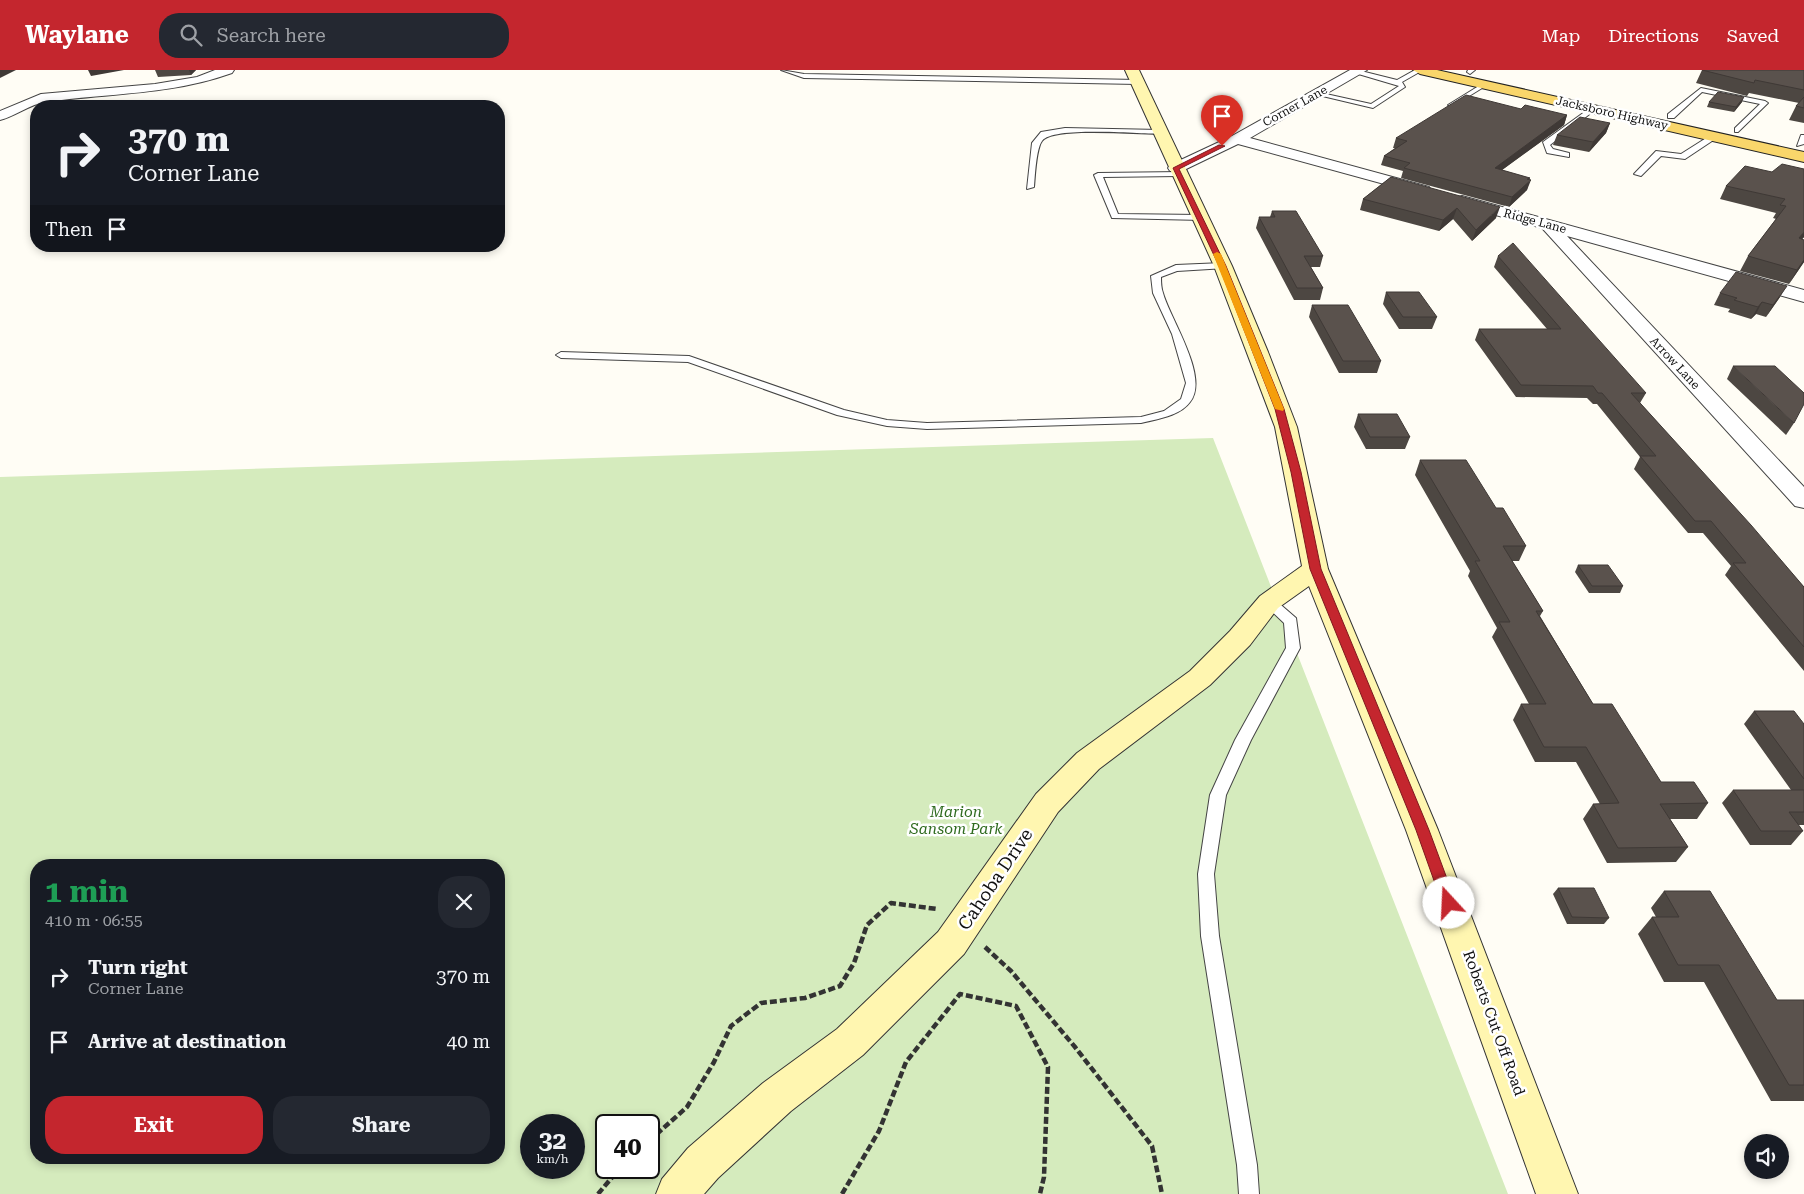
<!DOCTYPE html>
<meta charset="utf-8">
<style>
:root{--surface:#171b24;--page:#242831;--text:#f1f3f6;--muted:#9ea1a6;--accent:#c4262e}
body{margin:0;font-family:"Roboto Serif",serif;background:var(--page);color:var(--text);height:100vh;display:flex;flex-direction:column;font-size:19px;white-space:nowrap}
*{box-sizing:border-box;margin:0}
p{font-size:16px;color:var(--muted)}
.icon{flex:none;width:28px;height:28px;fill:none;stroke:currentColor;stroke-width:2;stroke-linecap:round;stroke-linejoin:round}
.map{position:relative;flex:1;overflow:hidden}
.sheet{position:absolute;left:30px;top:789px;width:475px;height:305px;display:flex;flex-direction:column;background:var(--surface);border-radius:20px;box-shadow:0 2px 8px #0003}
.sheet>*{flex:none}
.top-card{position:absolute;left:30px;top:30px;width:475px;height:152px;border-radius:20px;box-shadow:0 2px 8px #0003;background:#171b24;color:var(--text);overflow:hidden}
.tools{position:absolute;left:1744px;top:1064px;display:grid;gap:10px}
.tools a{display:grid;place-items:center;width:45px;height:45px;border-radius:50%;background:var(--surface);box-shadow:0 2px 8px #0003;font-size:25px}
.speed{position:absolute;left:520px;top:1044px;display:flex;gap:10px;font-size:25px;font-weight:700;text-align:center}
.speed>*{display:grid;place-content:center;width:65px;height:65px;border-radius:50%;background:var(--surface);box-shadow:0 2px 8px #0003;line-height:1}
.speed small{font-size:12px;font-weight:400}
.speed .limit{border:2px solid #111;border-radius:8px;background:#fff;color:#111}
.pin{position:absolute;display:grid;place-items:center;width:42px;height:42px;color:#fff;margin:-51px -21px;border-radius:50% 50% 50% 0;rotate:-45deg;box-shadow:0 0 5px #0007}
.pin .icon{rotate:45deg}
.me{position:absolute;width:55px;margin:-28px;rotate:340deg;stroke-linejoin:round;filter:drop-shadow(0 0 4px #0008)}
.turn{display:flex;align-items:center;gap:18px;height:105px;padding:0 15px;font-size:22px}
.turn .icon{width:65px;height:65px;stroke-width:2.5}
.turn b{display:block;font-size:35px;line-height:42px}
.then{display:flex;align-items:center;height:48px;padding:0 15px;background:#0003;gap:10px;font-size:19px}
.round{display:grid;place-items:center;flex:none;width:52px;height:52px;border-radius:20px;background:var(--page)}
.summary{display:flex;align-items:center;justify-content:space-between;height:85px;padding:0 15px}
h1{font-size:30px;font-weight:700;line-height:38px;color:#1e9e55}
.primary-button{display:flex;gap:10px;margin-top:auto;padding:10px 15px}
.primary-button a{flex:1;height:58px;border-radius:20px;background:var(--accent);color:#fff;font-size:20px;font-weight:700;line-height:58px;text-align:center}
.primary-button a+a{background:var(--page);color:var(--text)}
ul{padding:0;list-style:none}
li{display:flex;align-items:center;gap:15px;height:65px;padding:0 15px}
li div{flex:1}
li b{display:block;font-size:19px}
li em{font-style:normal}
header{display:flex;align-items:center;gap:30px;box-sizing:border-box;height:70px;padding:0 25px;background:var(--accent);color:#fff}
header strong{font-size:24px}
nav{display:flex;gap:28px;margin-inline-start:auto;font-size:18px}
.search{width:350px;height:45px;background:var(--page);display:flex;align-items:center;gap:12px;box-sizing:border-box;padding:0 18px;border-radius:20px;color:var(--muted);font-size:19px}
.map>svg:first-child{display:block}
.green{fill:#d5ebbd;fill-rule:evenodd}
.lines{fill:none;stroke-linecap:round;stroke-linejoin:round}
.lane-casing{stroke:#444;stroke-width:2}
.street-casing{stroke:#444;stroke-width:2}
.secondary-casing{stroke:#333;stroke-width:2}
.primary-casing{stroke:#222;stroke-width:2}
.path{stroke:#333;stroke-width:4.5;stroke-dasharray:7 3;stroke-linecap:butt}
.lane{fill:#fff;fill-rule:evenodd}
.street{fill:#fff;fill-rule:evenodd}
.secondary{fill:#fff6b0;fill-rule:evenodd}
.primary{fill:#f9d66b;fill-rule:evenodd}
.wall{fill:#4d4742}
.shaded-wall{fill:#3f3936}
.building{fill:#5a524d;stroke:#3f3936}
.route{fill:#c4262e;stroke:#7f191e}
.slow{fill:#f59e0b}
.labels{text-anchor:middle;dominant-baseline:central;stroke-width:5;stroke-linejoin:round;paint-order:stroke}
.far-street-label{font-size:12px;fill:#111;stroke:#fff}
.park-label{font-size:15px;font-style:italic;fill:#2f6b1f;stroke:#fff}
.street-label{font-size:15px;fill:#111;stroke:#fff}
.near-street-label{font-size:18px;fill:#111;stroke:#fff}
</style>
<header>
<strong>Waylane</strong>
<div class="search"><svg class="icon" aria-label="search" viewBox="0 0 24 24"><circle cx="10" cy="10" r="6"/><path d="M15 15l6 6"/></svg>Search here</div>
<nav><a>Map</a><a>Directions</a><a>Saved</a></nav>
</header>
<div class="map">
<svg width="1804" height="1124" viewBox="0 0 1804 1124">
<rect width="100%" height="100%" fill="#fffdf5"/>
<!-- green -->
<path class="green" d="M1213,368L1508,1124H0V407ZM36,795H499V1088H36ZM531,1055H574V1098H531ZM606,1055H649V1098H606Z"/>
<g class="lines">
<!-- lane casing -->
<g class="lane-casing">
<g id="lane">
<polygon points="781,0 804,4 1138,10 1141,12 1138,14 804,8"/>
<polygon points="1357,0 1397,10 1415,0 1423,0 1402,12 1405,17 1373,38 1314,24 1317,22 1371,34 1399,16 1355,3"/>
<polygon points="1468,0 1475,0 1470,4 1467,2"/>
<polygon points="1482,14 1487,15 1453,36 1448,35"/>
<polygon points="1701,18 1765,31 1768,33 1738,62 1735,62 1735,58 1760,34 1702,22 1674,48 1668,48 1668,44"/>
<polygon points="1590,38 1596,39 1550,75 1553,79 1569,83 1569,87 1547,83 1543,72"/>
<path d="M1065,58L1160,60L1164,62L1160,64C1138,64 1053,56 1042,71C1036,79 1035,106 1034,117L1027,119L1032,73L1041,62Z"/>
<polygon points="1711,65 1718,67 1685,89 1661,86 1641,106 1634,104 1656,81 1681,84"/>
<polygon points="1801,65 1804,65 1804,74 1797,76"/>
<polygon points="1182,102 1182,106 1179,106 1103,107 1118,144 1200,145 1204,148 1203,150 1112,148 1094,105 1098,103"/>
<path d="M1223,193L1226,194V198L1177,201L1161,207C1161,212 1161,218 1163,223C1170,249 1210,307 1190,332C1180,346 1157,349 1141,353L927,359L887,356L837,345L688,292L561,288L556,285L561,282L689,286L844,340L887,350L927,353L1141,347L1164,341L1181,329L1186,313L1172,264L1153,223L1151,206L1176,195Z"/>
<polygon points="1269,528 1274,529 1296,548 1300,578 1251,670 1226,725 1214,804 1219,866 1257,1095 1259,1124 1239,1124 1237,1095 1201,866 1198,804 1210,725 1235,670 1286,578 1284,553 1262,532"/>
</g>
</g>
<!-- street casing -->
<g class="street-casing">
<g id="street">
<path d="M215,0H234L232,3C171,25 109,23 46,32C30,34 16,46 0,50V41L41,24L155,14L197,7Z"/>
<polygon points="1350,0 1367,0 1250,68 1429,117 1431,120 1429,123 1417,123 1238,74 1182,101 1170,101 1168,98 1170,95 1232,66"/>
<polygon points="1462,126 1804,220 1804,232 1567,166 1804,417 1804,438 1795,436 1542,158 1456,134 1454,131 1456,128"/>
</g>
</g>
<!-- secondary casing -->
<g class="secondary-casing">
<polygon id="secondary" points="1125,0 1139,0 1232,196 1268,282 1297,357 1328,499 1438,760 1578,1124 1536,1124 1406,760 1309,516 1278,538 1250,575 1210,615 1099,699 1058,742 964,884 863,985 791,1041 718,1108 704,1124 656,1124 662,1109 688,1078 763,1013 837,959 938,862 1036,724 1077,683 1190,601 1230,561 1260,526 1302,496 1275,357 1214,196"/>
</g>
<!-- primary casing -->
<g class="primary-casing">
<polygon id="primary" points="1413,0 1437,0 1804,82 1804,92 1420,4"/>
</g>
<!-- path -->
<g class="path">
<polyline points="985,877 1011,901 1075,977 1152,1076 1162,1124"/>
<polyline points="649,1071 687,1037 714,992 731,956 761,933 805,928 840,916 854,893 867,855 891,833 937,839"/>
<polyline points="598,1124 620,1098"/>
<polyline points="842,1124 879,1061 906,992 960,924 1016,936 1048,997 1044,1107 1040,1124"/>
</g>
<!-- lane -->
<use href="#lane" class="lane"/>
<!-- street -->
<use href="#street" class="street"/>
<!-- secondary -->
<use href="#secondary" class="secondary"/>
<!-- primary -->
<use href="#primary" class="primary"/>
</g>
<!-- wall -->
<g class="wall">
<polygon points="155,0 196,0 191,5 158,7"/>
<polygon points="1702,0 1804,0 1804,53 1789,50 1796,36 1799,33 1749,23 1747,26 1696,13"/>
<polygon points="1709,32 1742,32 1734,42 1707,37"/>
<polygon points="1521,39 1567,45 1564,55 1502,100 1529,110 1527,120 1509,137 1401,108 1403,101 1381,95 1384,86 1395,78 1393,78 1396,68"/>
<polygon points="1610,53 1606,63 1589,82 1553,75 1557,65"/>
<polygon points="1772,102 1804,167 1802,169 1804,170 1804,192 1789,214 1740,201 1748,186 1776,149 1773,148 1776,143 1720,129 1726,116"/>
<polygon points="1391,107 1496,148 1472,171 1453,149 1439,161 1360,140 1363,129"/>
<polygon points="1272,141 1323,186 1320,197 1311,197 1323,218 1320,230 1294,230 1256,158 1259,147 1270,147"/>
<polygon points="1498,186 1646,323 1640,333 1804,517 1804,601 1725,505 1731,496 1703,463 1688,463 1634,399 1640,387 1597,334 1593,334 1587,328 1516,327 1475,270 1479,259 1547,259 1494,197"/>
<polygon points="1386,222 1437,247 1432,259 1399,259 1383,234"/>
<polygon points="1720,223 1780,227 1766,247 1756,244 1751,249 1728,242 1730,239 1714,235"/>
<polygon points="1312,235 1381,291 1377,303 1339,303 1309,247"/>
<polygon points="1733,296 1794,353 1786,365 1727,309"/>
<polygon points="1358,344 1410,367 1405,379 1366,379 1354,357"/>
<polygon points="1420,390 1496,438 1526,476 1519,491 1512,491 1543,541 1540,546 1593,634 1661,712 1708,733 1697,749 1670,749 1688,777 1676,792 1607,793 1583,749 1593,734 1600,734 1576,692 1535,692 1513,650 1521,634 1529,634 1492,567 1497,558 1468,506 1470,501 1415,405"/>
<polygon points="1578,495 1623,516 1620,523 1589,523 1575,502"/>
<polygon points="1754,641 1804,654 1804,755 1798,755 1803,761 1791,775 1750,775 1722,733 1733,720 1791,720 1744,654"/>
<polygon points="1558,818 1609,848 1604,854 1567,854 1553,824"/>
<polygon points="1664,821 1777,930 1804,930 1804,1031 1771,1031 1704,912 1664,912 1638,864 1652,847 1656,847 1651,838"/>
</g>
<!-- shaded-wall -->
<g class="shaded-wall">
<polygon points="0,0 16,0 0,8"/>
<polygon points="88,0 124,0 91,6"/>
<polygon points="189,0 196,0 191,5"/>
<polygon points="1744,27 1742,32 1734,42 1736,37"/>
<polygon points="1567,45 1564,55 1491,108 1495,98"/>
<polygon points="1610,53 1606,63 1589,82 1593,72"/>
<polygon points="1530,108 1528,113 1531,110 1527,120 1509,137 1512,127 1527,109"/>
<polygon points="1500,137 1496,148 1472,171 1476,160"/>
<polygon points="1457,138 1453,149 1439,161 1443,150"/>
<polygon points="1804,162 1804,167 1791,182 1799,168"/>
<polygon points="1804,190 1804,192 1789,214 1797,200"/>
<polygon points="1787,216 1780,227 1766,247 1773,235"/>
<polygon points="1762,232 1756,244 1751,249 1758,237"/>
</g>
<!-- building -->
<g class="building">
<polygon points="1702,0 1804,0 1804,20 1755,10 1754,13"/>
<polygon points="1718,22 1744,27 1736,37 1709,32"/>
<polygon points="1466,25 1521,39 1525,35 1567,45 1495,98 1530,108 1527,109 1531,110 1512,127 1404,98 1410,93 1384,86 1407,71 1396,68"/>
<polygon points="1804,27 1804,38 1796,36"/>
<polygon points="1580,47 1610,53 1593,72 1557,65"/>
<polygon points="1782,94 1804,99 1804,162 1799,168 1804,170 1804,190 1797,200 1748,186 1786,136 1780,135 1785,129 1726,116 1745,96 1772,102"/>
<polygon points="1391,107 1500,137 1476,160 1457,138 1443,150 1363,129"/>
<polygon points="1272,141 1296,141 1323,186 1304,186 1323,218 1297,218 1259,147 1275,147"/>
<polygon points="1513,173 1646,323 1631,323 1751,455 1804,517 1804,577 1733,493 1746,493 1711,451 1695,451 1640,386 1656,386 1602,323 1598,323 1593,316 1521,315 1479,259 1561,259 1498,186"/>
<polygon points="1736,202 1787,216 1773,235 1762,232 1758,237 1734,230 1737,228 1720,223"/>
<polygon points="1386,222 1419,222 1437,247 1403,247"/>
<polygon points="1312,235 1348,235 1381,291 1343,291"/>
<polygon points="1733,296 1775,296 1804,323 1804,334 1794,353"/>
<polygon points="1358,344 1397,344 1410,367 1370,367"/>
<polygon points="1420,390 1466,390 1496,438 1503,438 1526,476 1503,476 1543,541 1536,541 1593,634 1612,634 1661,712 1694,712 1708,733 1660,734 1688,777 1618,778 1593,734 1619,733 1586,677 1544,677 1521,634 1546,634 1499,552 1510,552 1475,491 1480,491"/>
<polygon points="1578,495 1608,495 1623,516 1592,516"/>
<polygon points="1754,641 1794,641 1804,654 1804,709"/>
<polygon points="1733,720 1804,720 1804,742 1789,742 1803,761 1761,761"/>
<polygon points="1558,818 1594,818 1609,848 1572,847"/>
<polygon points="1664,821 1710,821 1777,930 1804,930 1804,1015 1789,1015 1719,895 1678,895 1652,847 1679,847"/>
</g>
<!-- route -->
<polygon class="route" points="1219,75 1225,76 1179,99 1226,196 1284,339 1301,402 1321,499 1429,760 1456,833 1454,837 1449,839 1444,837 1442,833 1416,760 1310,499 1291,402 1275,339 1219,196 1173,98"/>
<!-- slow -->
<polygon class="slow" points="1217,182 1221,184 1284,339 1283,341 1275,339 1213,184"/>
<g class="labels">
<!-- far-street labels -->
<g class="far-street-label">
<text transform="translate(1295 36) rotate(-29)">Corner Lane</text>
<text transform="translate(1612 43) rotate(13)">Jacksboro Highway</text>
<text transform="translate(1535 151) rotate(15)">Ridge Lane</text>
<text transform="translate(1675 293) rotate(47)">Arrow Lane</text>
</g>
<!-- park labels -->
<g class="park-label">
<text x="956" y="742">Marion<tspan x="956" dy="17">Sansom Park</tspan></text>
</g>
<!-- street labels -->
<g class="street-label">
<text transform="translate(1494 953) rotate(70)">Roberts Cut Off Road</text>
</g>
<!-- near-street labels -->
<g class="near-street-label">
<text transform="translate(995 809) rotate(-56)">Cahoba Drive</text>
</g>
</g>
</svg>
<div class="tools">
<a><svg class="icon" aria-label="sound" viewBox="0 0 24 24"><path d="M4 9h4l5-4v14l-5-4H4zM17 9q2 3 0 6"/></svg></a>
</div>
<div class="speed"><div>32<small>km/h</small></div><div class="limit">40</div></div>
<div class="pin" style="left:1222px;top:76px;background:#d93025"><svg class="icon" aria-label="arrive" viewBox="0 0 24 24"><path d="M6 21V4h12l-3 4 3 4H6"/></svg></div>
<svg class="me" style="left:1449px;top:833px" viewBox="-20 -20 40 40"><circle r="19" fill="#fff"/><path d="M0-13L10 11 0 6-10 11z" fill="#c4262e"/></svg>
<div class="top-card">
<div class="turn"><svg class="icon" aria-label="right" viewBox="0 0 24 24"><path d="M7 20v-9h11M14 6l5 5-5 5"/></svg><div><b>370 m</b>Corner Lane</div></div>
<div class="then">Then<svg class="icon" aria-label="arrive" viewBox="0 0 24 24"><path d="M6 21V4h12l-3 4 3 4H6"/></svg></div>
</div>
<section class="sheet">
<div class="summary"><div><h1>1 min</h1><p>410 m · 06:55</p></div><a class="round"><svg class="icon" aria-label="close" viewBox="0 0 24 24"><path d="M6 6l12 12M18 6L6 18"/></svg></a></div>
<ul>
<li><svg class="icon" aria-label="right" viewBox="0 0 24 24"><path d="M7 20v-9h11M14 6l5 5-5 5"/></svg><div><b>Turn right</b><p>Corner Lane</p></div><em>370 m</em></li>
<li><svg class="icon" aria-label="arrive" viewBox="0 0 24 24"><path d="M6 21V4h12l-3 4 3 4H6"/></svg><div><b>Arrive at destination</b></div><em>40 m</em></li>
</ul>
<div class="primary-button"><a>Exit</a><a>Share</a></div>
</section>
</div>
